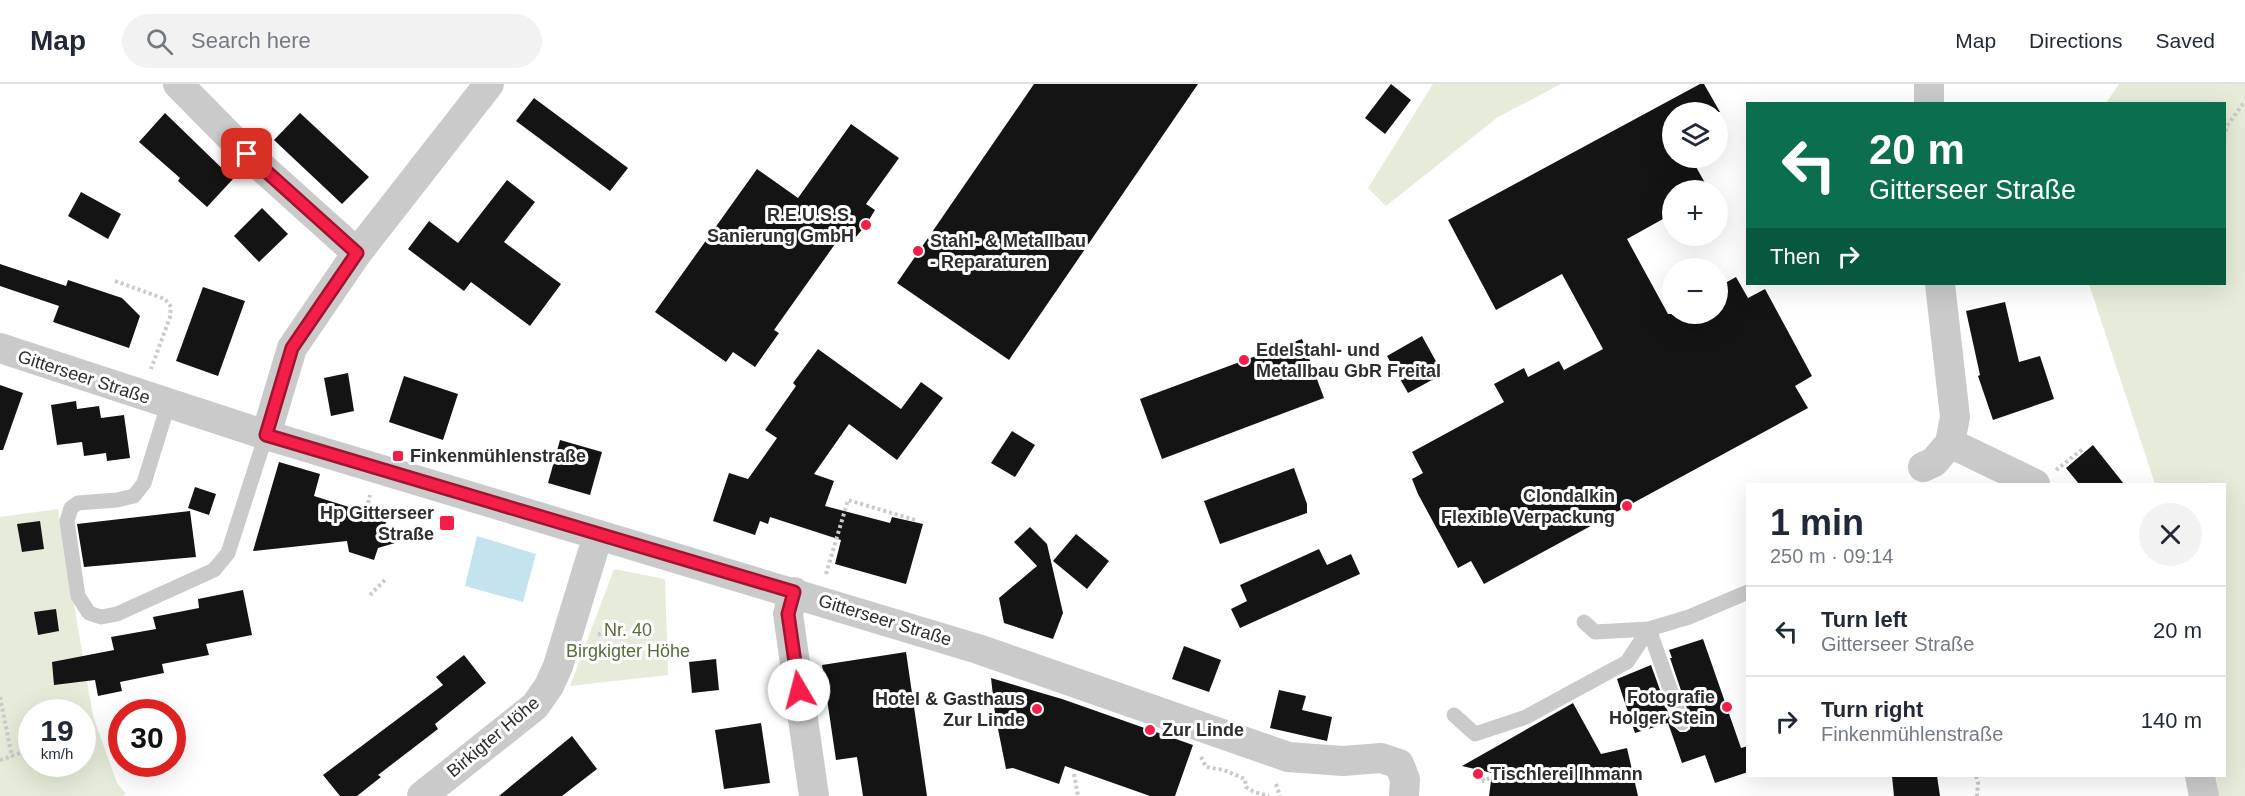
<!DOCTYPE html>
<meta charset="utf-8">
<style>
:root{--surface:#fff;--page:#f2f2f3;--text:#1f2937;--muted:#747a83;--line:#e0e1e3}
body{margin:0;font-family:Helvetica,sans-serif;background:var(--page);color:var(--text);height:100vh;display:flex;flex-direction:column;font-size:22px;white-space:nowrap}
*{box-sizing:border-box;margin:0}
p{font-size:20px;color:var(--muted)}
.icon{flex:none;width:33px;height:33px;fill:none;stroke:currentColor;stroke-width:2;stroke-linecap:round;stroke-linejoin:round}
.map{position:relative;flex:1;overflow:hidden}
.details{position:absolute;left:1746px;top:399px;width:480px;height:294px;display:flex;flex-direction:column;background:var(--surface);border-radius:0px;box-shadow:0 6px 24px #0002}
.details>*{flex:none}
.hud{position:absolute;left:1746px;top:18px;width:480px;height:183px;border-radius:0px;box-shadow:0 6px 24px #0002;background:#0b6e4f;color:#fff;overflow:hidden}
.fabs{position:absolute;left:1662px;top:18px;display:grid;gap:12px}
.fabs a{display:grid;place-items:center;width:66px;height:66px;border-radius:50%;background:var(--surface);box-shadow:0 6px 24px #0002;font-size:30px}
.speed{position:absolute;left:18px;top:615px;display:flex;gap:12px;font-size:30px;font-weight:700;text-align:center}
.speed>*{display:grid;place-content:center;width:78px;height:78px;border-radius:50%;background:var(--surface);box-shadow:0 6px 24px #0002;line-height:1}
.speed small{font-size:15px;font-weight:400}
.speed .limit{border:9px solid #d22;background:#fff;color:#111}
.pin{position:absolute;display:grid;place-items:center;width:51px;height:51px;color:#fff;margin:-26px;border-radius:12px;box-shadow:0 3px 9px #0006}
.me{position:absolute;width:66px;margin:-33px;rotate:352deg;stroke-linejoin:round;filter:drop-shadow(0 0 4px #0008)}
.turn{display:flex;align-items:center;gap:21px;height:126px;padding:0 24px;font-size:27px}
.turn .icon{width:78px;height:78px;stroke-width:2.5}
.turn b{display:block;font-size:42px;line-height:51px}
.then{display:flex;align-items:center;height:57px;padding:0 24px;background:#0003;gap:12px;font-size:22px}
.round{display:grid;place-items:center;flex:none;width:63px;height:63px;border-radius:32px;background:var(--page)}
.head{display:flex;align-items:center;justify-content:space-between;height:102px;padding:0 24px}
h1{font-size:36px;font-weight:600;line-height:45px}
ul{padding:0;list-style:none}
li{display:flex;align-items:center;gap:18px;height:90px;padding:0 24px;border-top:2px solid var(--line)}
li div{flex:1}
li b{display:block;font-size:22px}
li em{font-style:normal}
header{display:flex;align-items:center;gap:36px;box-sizing:border-box;height:84px;padding:0 30px;background:var(--surface);border-bottom:2px solid var(--line)}
header strong{font-size:28px}
nav{display:flex;gap:33px;margin-inline-start:auto;font-size:21px}
.search{width:420px;height:54px;background:var(--page);display:flex;align-items:center;gap:15px;box-sizing:border-box;padding:0 21px;border-radius:33px;color:var(--muted);font-size:22px}
.map>svg:first-child{display:block}
.green{fill:#e6ecd9;fill-rule:evenodd}
.water{fill:#c3e3ee}
.building{fill:#141414}
.lines{fill:none;stroke-linecap:round;stroke-linejoin:round}
.path{stroke:#cacaca;stroke-width:4;stroke-dasharray:3 3;stroke-linecap:butt}
.service{stroke:#cacaca;stroke-width:15}
.minor{stroke:#cacaca;stroke-width:30}
.route-casing{stroke:#9f142f;stroke-width:15}
.route{stroke:#f51e48;stroke-width:10}
.poi-dot{fill:#f51e48;stroke:#fff;stroke-width:2}
.labels{text-anchor:middle;dominant-baseline:central;stroke-width:6;stroke-linejoin:round;paint-order:stroke}
.poi-label{font-size:18px;font-weight:bold;fill:#2d2d2d;stroke:#fff;text-anchor:end}
.street-label{font-size:18px;fill:#2d2d2d;stroke:#fff}
.park-label{font-size:18px;fill:#566c37;stroke:#fff}
</style>
<header>
<strong>Map</strong>
<div class="search"><svg class="icon" aria-label="search" viewBox="0 0 24 24"><circle cx="10" cy="10" r="6"/><path d="M15 15l6 6"/></svg>Search here</div>
<nav><a>Map</a><a>Directions</a><a>Saved</a></nav>
</header>
<div class="map">
<svg width="2245" height="712" viewBox="0 0 2245 712">
<rect width="100%" height="100%" fill="#fff"/>
<!-- green -->
<g class="green">
<polygon points="1433,0 1561,0 1498,33 1386,122 1368,104"/>
<polygon points="2119,0 2245,0 2245,712 2219,712 2216,692 2224,692 2224,400 2155,400 2089,200 2224,200 2224,20 2106,19"/>
<path d="M58,425L93,632L117,699L126,710L123,712H0V433ZM32,628H82V680H32Z"/>
<polygon points="614,485 665,495 668,591 570,602"/>
</g>
<!-- water -->
<polygon class="water" points="477,452 536,470 523,518 465,502"/>
<!-- building -->
<g class="building">
<polygon points="1034,0 1198,0 1009,276 897,199"/>
<polygon points="1391,0 1411,16 1385,50 1365,34"/>
<polygon points="1700,0 1704,0 1720,28 1672,28 1672,74 1691,74 1709,106 1672,106 1672,130 1627,155 1668,230 1718,230 1718,203 1736,193 1748,214 1765,205 1812,292 1795,302 1808,324 1484,500 1471,477 1458,484 1418,410 1412,395 1423,389 1412,368 1504,318 1494,300 1524,284 1528,293 1559,277 1564,286 1603,265 1562,190 1496,226 1448,136"/>
<polygon points="534,14 628,84 610,107 516,37"/>
<polygon points="165,29 233,95 207,123 178,97 180,94 139,58"/>
<polygon points="300,29 369,93 342,120 274,56"/>
<polygon points="851,40 899,74 866,120 875,126 866,141 855,154 845,146 774,246 779,249 755,283 733,268 726,278 655,228 757,85 798,114"/>
<polygon points="507,96 535,118 504,158 561,200 530,242 471,198 464,207 408,165 429,137 458,159"/>
<polygon points="81,108 121,130 108,155 68,132"/>
<polygon points="262,124 288,150 259,178 234,152"/>
<polygon points="0,180 66,202 68,196 122,214 140,232 129,264 53,238 59,222 0,202"/>
<polygon points="203,203 245,217 218,292 176,277"/>
<polygon points="2005,218 2019,278 2040,272 2054,315 1993,336 1978,292 1980,291 1966,227"/>
<polygon points="1422,252 1443,290 1408,309 1387,272"/>
<polygon points="1302,255 1324,314 1162,375 1140,315"/>
<polygon points="818,265 901,325 921,298 943,314 897,376 849,340 814,390 834,397 825,422 890,439 892,433 923,440 906,500 835,480 841,456 770,433 768,440 760,437 755,451 713,437 729,389 748,395 777,354 765,346 796,302 793,299"/>
<polygon points="348,289 354,327 331,332 324,294"/>
<polygon points="404,292 458,310 443,356 389,338"/>
<polygon points="0,301 23,309 3,366 0,366"/>
<polygon points="76,317 77,325 99,322 101,334 124,331 130,374 107,377 106,369 84,372 82,358 57,361 51,321"/>
<polygon points="1012,347 1035,361 1015,393 991,379"/>
<polygon points="560,356 602,368 590,411 548,399"/>
<polygon points="2093,361 2124,400 2079,400 2066,384"/>
<polygon points="279,378 320,390 314,412 387,435 383,447 395,459 378,464 374,476 349,468 347,457 253,467"/>
<polygon points="1294,384 1307,420 1307,429 1220,460 1204,417"/>
<polygon points="195,403 216,410 209,431 188,424"/>
<polygon points="190,427 196,473 84,483 77,440"/>
<polygon points="40,437 44,465 22,468 17,440"/>
<polygon points="1030,443 1047,460 1063,529 1053,555 1004,539 999,514 1037,482 1014,458"/>
<polygon points="1076,450 1109,477 1087,505 1053,477"/>
<polygon points="1319,465 1327,481 1351,470 1360,490 1240,544 1231,525 1247,517 1240,501"/>
<polygon points="243,506 252,551 206,560 209,571 162,580 164,589 120,598 122,607 98,612 95,596 54,601 52,578 114,566 111,553 156,545 153,533 199,524 198,515"/>
<polygon points="56,525 59,547 38,551 34,528"/>
<polygon points="1703,555 1741,664 1748,662 1748,688 1715,699 1705,671 1682,679 1668,639 1635,649 1617,595 1651,581 1673,642 1680,648 1686,648 1690,645 1691,636 1670,574 1672,574 1669,566"/>
<polygon points="1184,562 1221,576 1209,608 1172,595"/>
<polygon points="906,568 927,712 863,712 857,673 836,676 822,581"/>
<polygon points="464,571 486,599 435,640 438,645 378,691 381,693 357,712 340,712 323,691 443,601 436,593"/>
<polygon points="716,575 719,606 692,609 689,578"/>
<polygon points="991,594 1062,615 1193,661 1175,712 1150,712 1065,682 1059,700 1013,684 1006,685 995,630"/>
<polygon points="1279,606 1306,612 1302,626 1332,633 1327,657 1270,644"/>
<polygon points="1573,619 1601,670 1627,664 1638,712 1489,712 1492,689 1462,682"/>
<polygon points="761,639 770,699 724,705 715,646"/>
<polygon points="572,652 597,685 562,712 499,712"/>
<polygon points="1892,692 1937,692 1940,712 1894,712"/>
</g>
<g class="lines">
<!-- path -->
<g class="path">
<polyline points="2224,53 2227,42 2245,17"/>
<polyline points="115,197 165,215 171,223 170,233 151,285"/>
<polyline points="2056,386 2083,365"/>
<polyline points="367,425 370,411"/>
<polyline points="826,490 848,416 915,436"/>
<polyline points="370,511 387,494"/>
<polyline points="598,551 607,546"/>
<polyline points="0,613 12,673"/>
<polyline points="82,645 89,643"/>
<polyline points="1201,673 1206,683 1224,686 1245,695 1246,703 1254,708 1269,712"/>
<polyline points="0,676 32,665"/>
<polyline points="1480,689 1484,697 1495,691"/>
<polyline points="1074,690 1078,712"/>
<polyline points="1976,692 1978,699 1977,712"/>
<polyline points="1276,700 1280,712"/>
</g>
<!-- service -->
<g class="service">
<polyline points="168,321 144,399 134,412 117,416 78,419 71,424 67,437 78,512 89,529 101,533 117,530 214,486 228,469 266,351"/>
<polyline points="1584,538 1595,548 1649,545 1689,533 1748,508"/>
<polyline points="1649,545 1682,639"/>
<polyline points="1454,631 1475,650 1526,633 1627,578 1649,545"/>
</g>
<!-- minor -->
<g class="minor">
<polyline points="178,0 247,70 357,169"/>
<polyline points="1929,20 1929,0"/>
<polyline points="0,264 266,351 978,565 1288,673 1343,677 1381,674 1399,680 1405,695 1404,712"/>
<polyline points="266,351 292,264 357,169 489,0"/>
<polyline points="1950,359 2035,400"/>
<polyline points="1923,383 1934,378 1950,359 1955,333 1940,200"/>
<polyline points="794,508 788,530 814,712"/>
<polyline points="2200,692 2204,712"/>
<polyline points="422,712 535,622 549,602 558,582 598,451"/>
</g>
</g>
<g class="lines">
<!-- route casing -->
<g class="route-casing">
<polyline id="route" points="247,70 357,169 292,264 266,351 794,508 788,530 799,606"/>
</g>
<!-- route -->
<use href="#route" class="route"/>
</g>
<!-- markers -->
<g class="poi-dot">
<circle cx="866" cy="141" r="6"/>
<circle cx="918" cy="167" r="6"/>
<circle cx="1244" cy="276" r="6"/>
<rect x="392" y="366" width="12" height="12" rx="3"/>
<circle cx="1627" cy="422" r="6"/>
<rect x="439" y="431" width="16" height="16" rx="3"/>
<circle cx="1727" cy="623" r="6"/>
<circle cx="1037" cy="625" r="6"/>
<circle cx="1150" cy="646" r="6"/>
<circle cx="1478" cy="690" r="6"/>
</g>
<g class="labels">
<!-- poi labels -->
<g class="poi-label">
<text x="854" y="131">R.E.U.S.S.<tspan x="854" dy="21">Sanierung GmbH</tspan></text>
<text x="930" y="157" text-anchor="start">Stahl- &amp; Metallbau<tspan x="930" dy="21">- Reparaturen</tspan></text>
<text x="1256" y="266" text-anchor="start">Edelstahl- und<tspan x="1256" dy="21">Metallbau GbR Freital</tspan></text>
<text x="410" y="372" text-anchor="start">Finkenmühlenstraße</text>
<text x="1615" y="412">Clondalkin<tspan x="1615" dy="21">Flexible Verpackung</tspan></text>
<text x="434" y="429">Hp Gitterseer<tspan x="434" dy="21">Straße</tspan></text>
<text x="1715" y="613">Fotografie<tspan x="1715" dy="21">Holger Stein</tspan></text>
<text x="1025" y="615">Hotel &amp; Gasthaus<tspan x="1025" dy="21">Zur Linde</tspan></text>
<text x="1162" y="646" text-anchor="start">Zur Linde</text>
<text x="1490" y="690" text-anchor="start">Tischlerei Ihmann</text>
</g>
<!-- street labels -->
<g class="street-label">
<text transform="translate(84 293) rotate(18)">Gitterseer Straße</text>
<text transform="translate(885 536) rotate(17)">Gitterseer Straße</text>
<text transform="translate(493 653) rotate(-40)">Birkigter Höhe</text>
</g>
<!-- park labels -->
<g class="park-label">
<text x="628" y="546">Nr. 40<tspan x="628" dy="21">Birgkigter Höhe</tspan></text>
</g>
</g>
</svg>
<div class="fabs">
<a><svg class="icon" aria-label="layers" viewBox="0 0 24 24"><path d="M12 4l9 5-9 5-9-5zM3 14l9 5 9-5"/></svg></a>
<a>+</a>
<a>−</a>
</div>
<div class="speed"><div>19<small>km/h</small></div><div class="limit">30</div></div>
<div class="pin" style="left:247px;top:70px;background:#d93025"><svg class="icon" aria-label="arrive" viewBox="0 0 24 24"><path d="M6 21V4h12l-3 4 3 4H6"/></svg></div>
<svg class="me" style="left:799px;top:606px" viewBox="-20 -20 40 40"><circle r="19" fill="#fff"/><path d="M0-13L10 11 0 6-10 11z" fill="#f51e48"/></svg>
<div class="hud">
<div class="turn"><svg class="icon" aria-label="left" viewBox="0 0 24 24"><path d="M17 20v-9H6M10 6l-5 5 5 5"/></svg><div><b>20 m</b>Gitterseer Straße</div></div>
<div class="then">Then<svg class="icon" aria-label="right" viewBox="0 0 24 24"><path d="M7 20v-9h11M14 6l5 5-5 5"/></svg></div>
</div>
<section class="details">
<div class="head"><div><h1>1 min</h1><p>250 m · 09:14</p></div><a class="round"><svg class="icon" aria-label="close" viewBox="0 0 24 24"><path d="M6 6l12 12M18 6L6 18"/></svg></a></div>
<ul>
<li><svg class="icon" aria-label="left" viewBox="0 0 24 24"><path d="M17 20v-9H6M10 6l-5 5 5 5"/></svg><div><b>Turn left</b><p>Gitterseer Straße</p></div><em>20 m</em></li>
<li><svg class="icon" aria-label="right" viewBox="0 0 24 24"><path d="M7 20v-9h11M14 6l5 5-5 5"/></svg><div><b>Turn right</b><p>Finkenmühlenstraße</p></div><em>140 m</em></li>
</ul>
</section>
</div>
